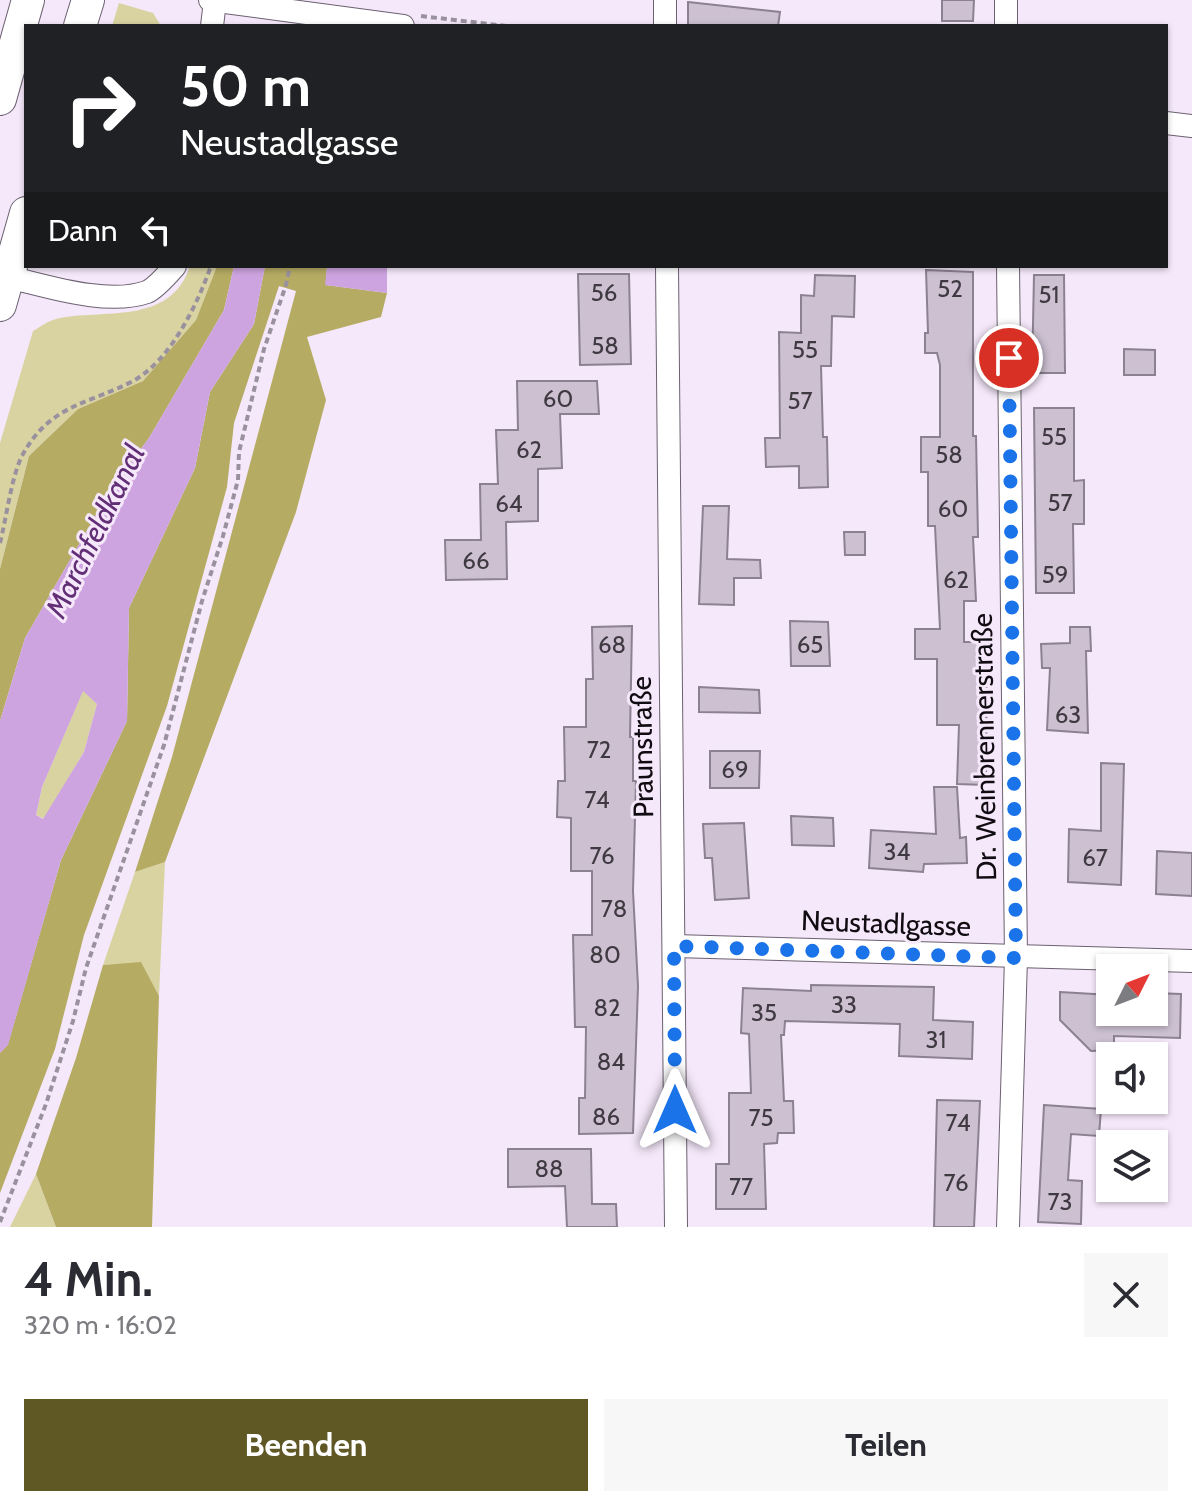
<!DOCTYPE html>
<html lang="de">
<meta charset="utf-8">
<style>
:root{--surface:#fff;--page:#f7f7f7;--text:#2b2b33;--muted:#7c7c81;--accent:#5f5724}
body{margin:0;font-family:Cabin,sans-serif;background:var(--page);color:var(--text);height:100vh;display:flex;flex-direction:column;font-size:30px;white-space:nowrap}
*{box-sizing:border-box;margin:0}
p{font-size:26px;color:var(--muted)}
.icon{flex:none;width:44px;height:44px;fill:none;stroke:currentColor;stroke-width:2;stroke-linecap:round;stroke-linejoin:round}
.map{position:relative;height:1227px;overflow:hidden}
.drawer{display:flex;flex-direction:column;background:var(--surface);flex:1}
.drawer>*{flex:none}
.top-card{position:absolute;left:24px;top:24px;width:1144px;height:244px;border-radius:0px;box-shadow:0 2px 6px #0004;background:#202124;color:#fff;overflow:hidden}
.needle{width:52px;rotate:48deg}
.buttons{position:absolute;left:1096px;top:954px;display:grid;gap:16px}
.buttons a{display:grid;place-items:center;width:72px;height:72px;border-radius:0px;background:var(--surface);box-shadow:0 2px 6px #0004;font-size:40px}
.pin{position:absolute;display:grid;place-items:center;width:68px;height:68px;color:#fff;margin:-34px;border:4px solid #fff;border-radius:50%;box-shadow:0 2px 8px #0007}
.me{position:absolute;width:88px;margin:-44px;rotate:0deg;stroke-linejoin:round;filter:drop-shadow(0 0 6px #0008)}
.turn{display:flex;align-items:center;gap:28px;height:168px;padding:0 24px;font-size:36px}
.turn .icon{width:104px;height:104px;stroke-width:2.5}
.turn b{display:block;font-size:56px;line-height:68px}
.then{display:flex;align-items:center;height:76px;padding:0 24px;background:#0003;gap:16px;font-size:30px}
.round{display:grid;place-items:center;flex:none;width:84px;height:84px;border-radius:0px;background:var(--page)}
.summary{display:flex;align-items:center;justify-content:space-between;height:136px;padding:0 24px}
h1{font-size:48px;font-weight:800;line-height:60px}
.action{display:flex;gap:16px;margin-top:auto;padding:16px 24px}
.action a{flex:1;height:92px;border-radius:0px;background:var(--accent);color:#fff;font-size:32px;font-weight:800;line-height:92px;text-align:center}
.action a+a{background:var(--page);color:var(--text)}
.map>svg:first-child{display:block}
.green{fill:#d9d3a2}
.forest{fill:#b5ab63}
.water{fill:#cda4df;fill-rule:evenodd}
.building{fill:#ccc0d1;stroke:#8c8191;stroke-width:2}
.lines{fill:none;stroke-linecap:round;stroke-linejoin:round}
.minor-casing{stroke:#6b6170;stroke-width:24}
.highway-casing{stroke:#6b6170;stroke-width:34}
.path{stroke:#9a919e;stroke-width:4;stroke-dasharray:6 4;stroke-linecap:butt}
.minor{stroke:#fff;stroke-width:22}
.highway{stroke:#fff;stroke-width:32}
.route{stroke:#1a73e8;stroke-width:14;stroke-dasharray:0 25.2}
.labels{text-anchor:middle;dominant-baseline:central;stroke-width:6;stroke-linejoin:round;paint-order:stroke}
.number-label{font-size:24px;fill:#3f3942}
.street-label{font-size:28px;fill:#100c12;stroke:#f5e8fa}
.water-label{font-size:30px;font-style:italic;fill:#622f76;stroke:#f5e8fa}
</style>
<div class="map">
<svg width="1192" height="1227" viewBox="0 0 1192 1227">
<rect width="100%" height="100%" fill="#f5e8fa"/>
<!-- green -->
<g class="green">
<polygon points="119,3 153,13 161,26 112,26"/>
<path d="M190,266H217L196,320L143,381L78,409L29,456L0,569V443L33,331C40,327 48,321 56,319C102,308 170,327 190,266Z"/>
<polygon points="83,690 97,704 84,752 44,819 36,815 42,787"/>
<polygon points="165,862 159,996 141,963 103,965 135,872"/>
<polygon points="36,1174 56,1227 10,1227"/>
</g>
<!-- forest -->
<g class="forest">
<polygon points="217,266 234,266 224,310 149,438 111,489 25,638 0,721 0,569 29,456 78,409 143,381 196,320"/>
<polygon points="265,266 327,266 326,285 387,293 381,317 307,337 326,400 296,512 165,862 135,872 172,757 296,291 279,286 234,423 227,487 167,706 84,935 55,1049 0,1193 0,1053 8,1044 61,860 127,721 129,608 195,468 210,392 254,324"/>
<polygon points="141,962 159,996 152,1227 56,1227 36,1174 76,1058 103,965"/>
</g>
<!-- water -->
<g class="water">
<path d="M234,266H265L254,324L210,392L195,468L129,608L127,721L61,860L8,1045L0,1053V721L25,638L111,489L149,438L224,310ZM83,691L97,704L84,752L43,819L36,815L42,787Z"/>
<polygon points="327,266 387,266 387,293 325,285"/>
</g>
<!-- building -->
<g class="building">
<polygon points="942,0 974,0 973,21 942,21"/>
<polygon points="688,2 780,12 778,26 688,26"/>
<polygon points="926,270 973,272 973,436 976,436 978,537 973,537 976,601 964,601 964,642 987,642 986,785 957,784 959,725 937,725 937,659 915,659 915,629 940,629 935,526 928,526 928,472 921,472 921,437 940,437 940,365 937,353 925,353 925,333 928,333"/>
<polygon points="578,274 629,274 631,364 580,365"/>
<polygon points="815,275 855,276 854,317 832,316 831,366 821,366 823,437 827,437 828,487 799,488 799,466 766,467 765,438 780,438 779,332 801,333 801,295 814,296"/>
<polygon points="1034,275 1064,275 1065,373 1032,373"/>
<polygon points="1124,349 1155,350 1155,375 1124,375"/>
<polygon points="517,381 597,381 599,414 560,414 562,468 538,469 538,521 506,522 507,579 446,580 445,540 481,540 480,484 498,484 496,430 518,430"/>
<polygon points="1034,408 1074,408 1074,481 1084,480 1084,524 1073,524 1074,593 1036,593"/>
<polygon points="703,506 729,506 727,559 760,560 761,578 734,578 734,605 699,604"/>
<polygon points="844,532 865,532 865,555 845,555"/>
<polygon points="790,621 828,622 830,666 791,666"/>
<polygon points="632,626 630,737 633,737 633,781 636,781 633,891 638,986 633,1133 579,1134 579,1098 585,1098 586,1027 575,1027 573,935 592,935 592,871 571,871 571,818 557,817 558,781 565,781 564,727 586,727 586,679 593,679 592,627"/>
<polygon points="1070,627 1090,627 1091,651 1086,651 1088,733 1047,730 1050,668 1042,668 1041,644 1070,643"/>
<polygon points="699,687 759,690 760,713 699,712"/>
<polygon points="710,751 760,751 759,788 710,788"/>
<polygon points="1101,763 1124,764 1121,885 1068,882 1069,829 1101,831"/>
<polygon points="934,787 957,787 960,838 966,837 967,863 924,864 923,872 869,868 871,830 936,834"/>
<polygon points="791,816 833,818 834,846 792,845"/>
<polygon points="744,823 749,898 715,900 712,858 705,858 703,824"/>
<polygon points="1157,851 1192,853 1192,896 1156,894"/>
<polygon points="811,985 934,987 933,1020 973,1022 972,1059 899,1056 900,1024 785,1021 784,1035 781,1035 784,1101 793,1101 794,1133 778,1133 777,1143 764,1144 766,1209 716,1209 716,1164 729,1164 729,1093 751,1093 749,1034 741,1033 743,988 811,991"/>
<polygon points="1060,992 1110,995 1110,1012 1154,1012 1154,993 1181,994 1180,1038 1114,1036 1114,1050 1091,1051 1060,1020"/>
<polygon points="937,1100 980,1101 974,1227 934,1227"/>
<polygon points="1044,1105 1101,1109 1099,1136 1071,1134 1068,1180 1082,1181 1081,1224 1038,1222"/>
<polygon points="508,1149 591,1149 592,1204 616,1204 617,1227 567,1227 565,1186 508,1187"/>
</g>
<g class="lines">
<!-- minor casing -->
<g class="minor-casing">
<g id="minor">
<polyline points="210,0 403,26"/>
<polyline points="665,0 665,26"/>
<polyline points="212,26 215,1"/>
<polyline points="1006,26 1006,0"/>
<polyline points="1166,123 1192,126"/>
<polyline points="667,266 676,1227"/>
<polyline points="1008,266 1016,958 1008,1227"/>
<path d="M8,277C47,286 107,306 147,292C156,288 168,274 175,266"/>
<polyline points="674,946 1192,961"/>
</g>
</g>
<!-- highway casing -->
<g class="highway-casing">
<g id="highway">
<polyline points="80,26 88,0"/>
<polyline points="0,99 28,0"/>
<polyline points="0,305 26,213"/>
</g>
</g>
<!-- path -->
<g class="path">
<polyline points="421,16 506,26"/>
<path d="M0,543C6,520 12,473 23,454C51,404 89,404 133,381C171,360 197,305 211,266"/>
<polyline points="0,1222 46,1104 73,1021 86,968 164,745 202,601 223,536 238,480 239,452 264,349 286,285 290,266"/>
</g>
<!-- minor -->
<use href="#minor" class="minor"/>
<!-- highway -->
<use href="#highway" class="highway"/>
</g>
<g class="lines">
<!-- route -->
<polyline class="route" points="675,1110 674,946 1016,958 1009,358"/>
</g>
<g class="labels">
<!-- number labels -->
<g class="number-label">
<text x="950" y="288">52</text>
<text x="604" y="292">56</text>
<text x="1049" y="294">51</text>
<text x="605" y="345">58</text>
<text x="805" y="349">55</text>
<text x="558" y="398">60</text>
<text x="800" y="400">57</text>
<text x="1054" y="436">55</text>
<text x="529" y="449">62</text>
<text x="949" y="454">58</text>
<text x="1060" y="502">57</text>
<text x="509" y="503">64</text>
<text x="953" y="508">60</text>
<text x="476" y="560">66</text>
<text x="1055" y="574">59</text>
<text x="956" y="579">62</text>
<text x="612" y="644">68</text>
<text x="810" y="644">65</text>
<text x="1068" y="714">63</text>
<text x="599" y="749">72</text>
<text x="735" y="769">69</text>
<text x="597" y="799">74</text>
<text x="897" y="851">34</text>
<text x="602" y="855">76</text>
<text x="1095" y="857">67</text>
<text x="614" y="908">78</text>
<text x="605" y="954">80</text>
<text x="844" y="1004">33</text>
<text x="607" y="1007">82</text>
<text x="764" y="1012">35</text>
<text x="936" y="1039">31</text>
<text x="611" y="1061">84</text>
<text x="606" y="1116">86</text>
<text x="761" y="1117">75</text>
<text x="958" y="1122">74</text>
<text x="549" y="1168">88</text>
<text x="956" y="1182">76</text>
<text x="741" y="1186">77</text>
<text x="1060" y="1201">73</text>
</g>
<!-- street labels -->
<g class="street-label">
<text transform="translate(642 747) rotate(-91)">Praunstraße</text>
<text transform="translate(984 747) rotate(-91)">Dr. Weinbrennerstraße</text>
<text transform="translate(886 923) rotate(2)">Neustadlgasse</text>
</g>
<!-- water labels -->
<g class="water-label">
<text transform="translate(95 531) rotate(-64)">Marchfeldkanal</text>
</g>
</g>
</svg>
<div class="buttons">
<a><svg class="needle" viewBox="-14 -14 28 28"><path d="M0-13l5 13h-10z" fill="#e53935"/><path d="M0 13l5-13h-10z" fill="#7c7c81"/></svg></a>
<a><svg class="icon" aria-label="sound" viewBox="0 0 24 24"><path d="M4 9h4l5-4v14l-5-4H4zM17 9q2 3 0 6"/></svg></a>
<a><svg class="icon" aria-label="layers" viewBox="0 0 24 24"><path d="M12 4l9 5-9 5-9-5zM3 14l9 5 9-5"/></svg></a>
</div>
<div class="pin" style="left:1009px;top:358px;background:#d93025"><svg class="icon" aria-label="arrive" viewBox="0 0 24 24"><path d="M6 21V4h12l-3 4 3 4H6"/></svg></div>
<svg class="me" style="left:675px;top:1110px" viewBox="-20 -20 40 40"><path d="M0-17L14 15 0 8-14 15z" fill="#1a73e8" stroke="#fff" stroke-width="4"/></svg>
<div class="top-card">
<div class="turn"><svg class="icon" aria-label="right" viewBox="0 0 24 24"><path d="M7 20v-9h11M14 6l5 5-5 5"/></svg><div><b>50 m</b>Neustadlgasse</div></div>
<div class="then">Dann<svg class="icon" aria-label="left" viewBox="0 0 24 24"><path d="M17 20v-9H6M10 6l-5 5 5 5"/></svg></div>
</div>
</div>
<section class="drawer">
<div class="summary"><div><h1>4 Min.</h1><p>320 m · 16:02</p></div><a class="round"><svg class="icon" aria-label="close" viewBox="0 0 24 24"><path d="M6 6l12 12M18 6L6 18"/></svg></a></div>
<div class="action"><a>Beenden</a><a>Teilen</a></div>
</section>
